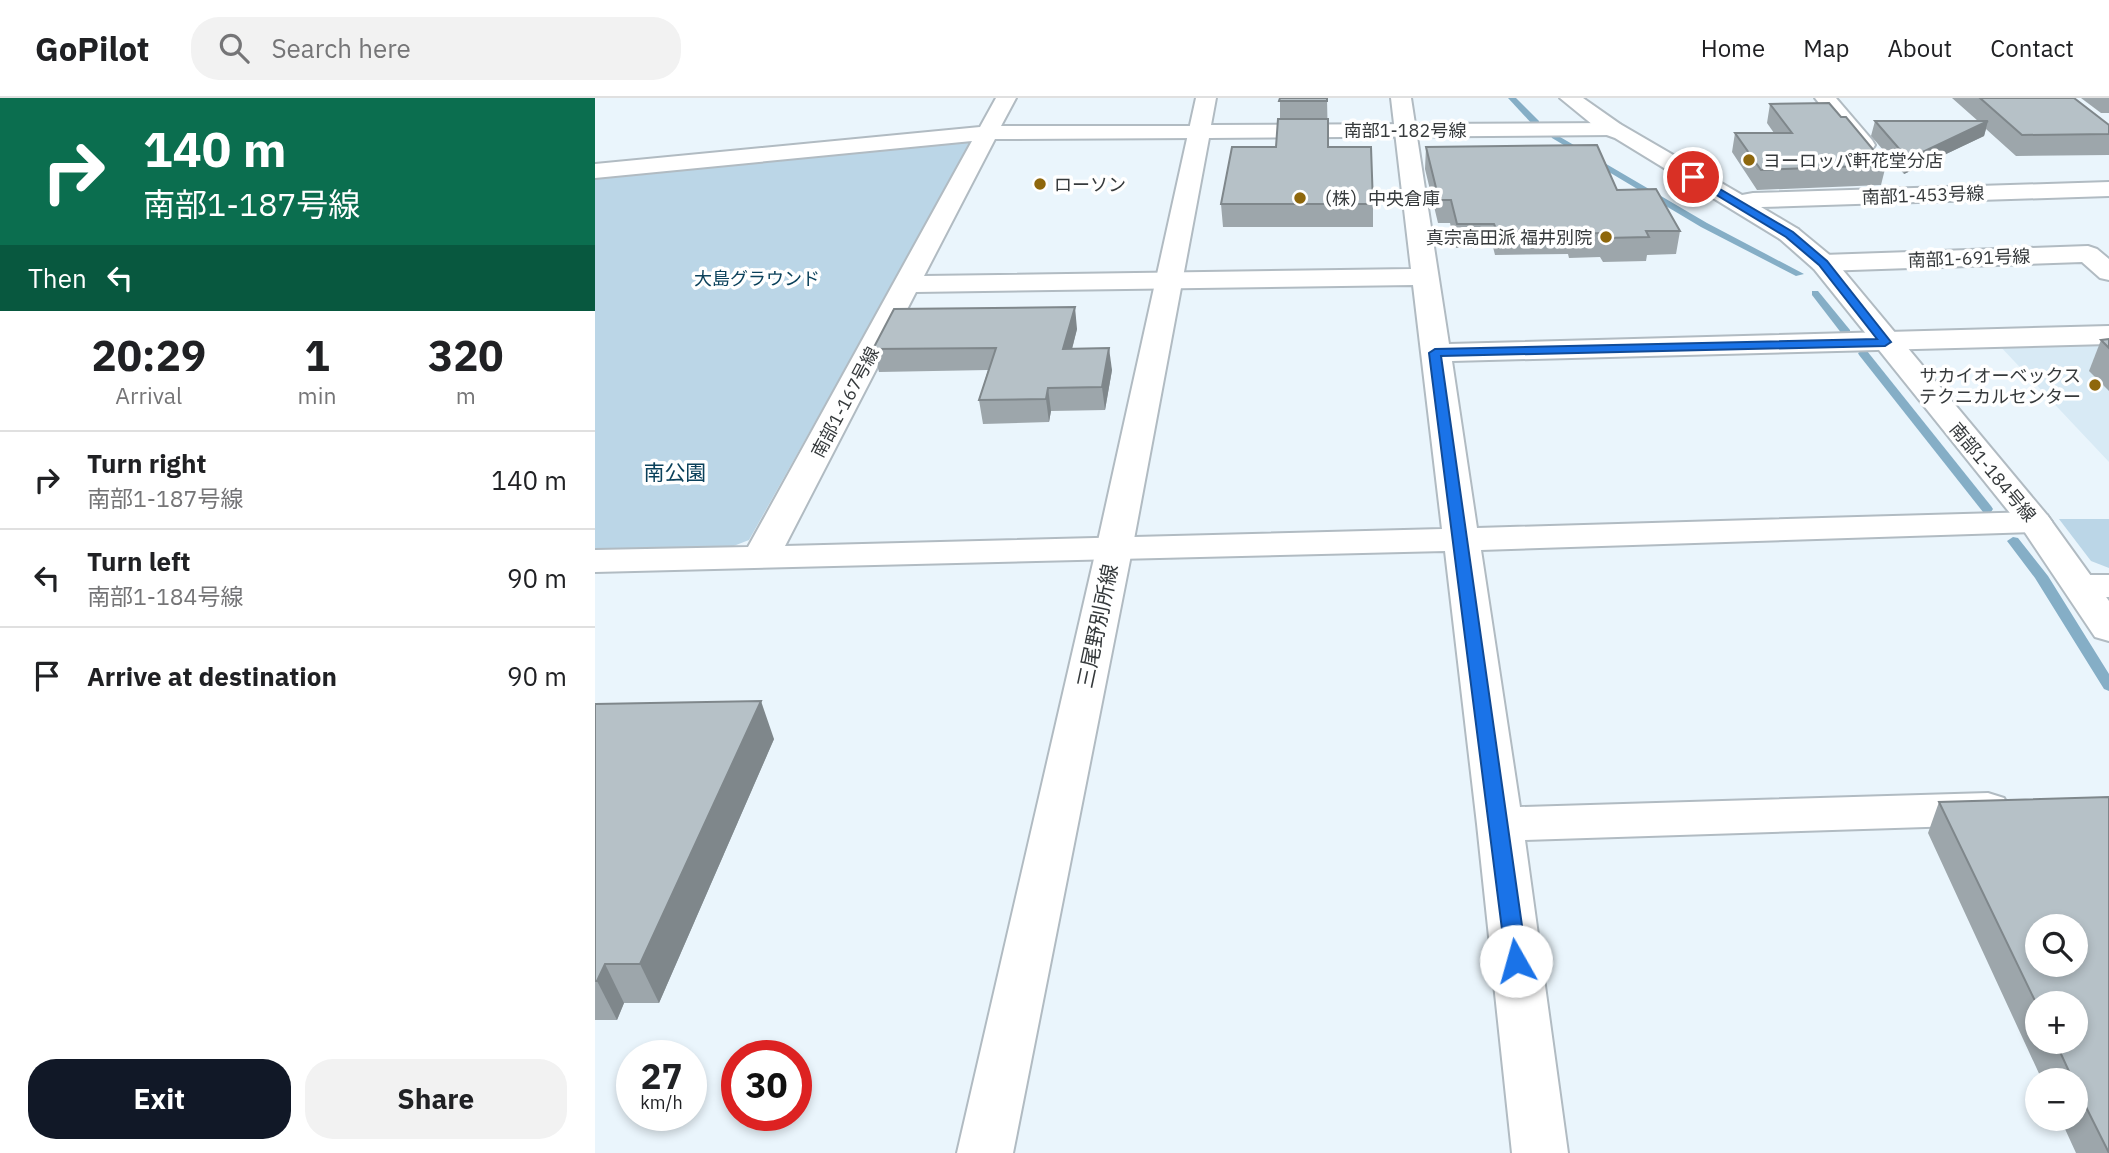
<!DOCTYPE html>
<meta charset="utf-8">
<style>
:root{--surface:#fff;--page:#f2f2f2;--text:#202124;--muted:#757577;--line:#e0e0e0;--accent:#111827}
body{margin:0;font-family:"IBM Plex Sans","Noto Sans JP",sans-serif;background:var(--page);color:var(--text);height:100vh;display:flex;flex-direction:column;font-size:26px;white-space:nowrap}
*{box-sizing:border-box;margin:0}
p{font-size:23px;color:var(--muted)}
.icon{flex:none;width:38px;height:38px;fill:none;stroke:currentColor;stroke-width:2;stroke-linecap:round;stroke-linejoin:round}
.map{position:relative;flex:1;overflow:hidden}
.drawer{display:flex;flex-direction:column;background:var(--surface);width:595px}
.drawer>*{flex:none}
.guide{background:#0b6e4f;color:#fff;overflow:hidden}
.controls{position:absolute;left:1430px;top:816px;display:grid;gap:14px}
.controls a{display:grid;place-items:center;width:63px;height:63px;border-radius:50%;background:var(--surface);box-shadow:0 4px 10px #0003;font-size:35px}
.speed{position:absolute;left:21px;top:942px;display:flex;gap:14px;font-size:35px;font-weight:700;text-align:center}
.speed>*{display:grid;place-content:center;width:91px;height:91px;border-radius:50%;background:var(--surface);box-shadow:0 4px 10px #0003;line-height:1}
.speed small{font-size:18px;font-weight:400}
.speed .limit{border:10px solid #d22;background:#fff;color:#111}
.pin{position:absolute;display:grid;place-items:center;width:60px;height:60px;color:#fff;margin:-30px;border:4px solid #fff;border-radius:50%;box-shadow:0 2px 7px #0007}
.me{position:absolute;width:77px;margin:-38px;rotate:353deg;stroke-linejoin:round;filter:drop-shadow(0 0 5px #0008)}
.turn{display:flex;align-items:center;gap:24px;height:147px;padding:0 28px;font-size:32px}
.turn .icon{width:91px;height:91px;stroke-width:2.5}
.turn b{display:block;font-size:49px;line-height:60px}
.then{display:flex;align-items:center;height:66px;padding:0 28px;background:#0003;gap:14px;font-size:26px}
.eta{display:flex;justify-content:space-evenly;align-items:center;height:119px;text-align:center}
.eta b{font-size:42px;font-weight:700;line-height:49px}
.action{display:flex;gap:14px;margin-top:auto;padding:14px 28px}
.action a{flex:1;height:80px;border-radius:28px;background:var(--accent);color:#fff;font-size:28px;font-weight:700;line-height:80px;text-align:center}
.action a+a{background:var(--page);color:var(--text)}
ul{padding:0;list-style:none}
li{display:flex;align-items:center;gap:21px;height:98px;padding:0 28px;border-top:2px solid var(--line)}
li div{flex:1}
li b{display:block;font-size:26px}
li em{font-style:normal}
header{display:flex;align-items:center;gap:42px;box-sizing:border-box;height:98px;padding:0 35px;background:var(--surface);border-bottom:2px solid var(--line)}
header strong{font-size:33px}
nav{display:flex;gap:38px;margin-inline-start:auto;font-size:24px}
.search{width:490px;height:63px;background:var(--page);display:flex;align-items:center;gap:18px;box-sizing:border-box;padding:0 24px;border-radius:28px;color:var(--muted);font-size:26px}
main{display:flex;flex:1;min-height:0}
.map>svg:first-child{display:block}
.built{fill:#d8eaf5}
.green{fill:#bbd6e7}
.lines{fill:none;stroke-linecap:round;stroke-linejoin:round}
.stream{fill:#85aec6;fill-rule:evenodd}
.street-casing{stroke:#b1bbc2;stroke-width:4}
.secondary-casing{stroke:#b1bbc2;stroke-width:4}
.street{fill:#fff;fill-rule:evenodd}
.secondary{fill:#fff;fill-rule:evenodd}
.wall{fill:#9da6ab;fill-rule:evenodd}
.shaded-wall{fill:#7f878b}
.building{fill:#b6c1c7;stroke:#7f878b;stroke-width:2;fill-rule:evenodd}
.route{fill:#1a73e8;stroke:#114b97;stroke-width:2}
.poi-dot{fill:#8e670c;stroke:#fff;stroke-width:2.5}
.labels{text-anchor:middle;dominant-baseline:central;stroke-width:7;stroke-linejoin:round;paint-order:stroke}
.far-street-label{font-size:18px;fill:#363a3c;stroke:#fff}
.far-poi-label{font-size:18px;fill:#363a3c;stroke:#fff;text-anchor:start}
.far-park-label{font-size:18px;fill:#0b415b;stroke:#fff}
.park-label{font-size:21px;fill:#0b415b;stroke:#fff}
.street-label{font-size:21px;fill:#363a3c;stroke:#fff}
</style>
<header>
<strong>GoPilot</strong>
<div class="search"><svg class="icon" aria-label="search" viewBox="0 0 24 24"><circle cx="10" cy="10" r="6"/><path d="M15 15l6 6"/></svg>Search here</div>
<nav><a>Home</a><a>Map</a><a>About</a><a>Contact</a></nav>
</header>
<main>
<section class="drawer">
<div class="guide">
<div class="turn"><svg class="icon" aria-label="right" viewBox="0 0 24 24"><path d="M7 20v-9h11M14 6l5 5-5 5"/></svg><div><b>140 m</b>南部1-187号線</div></div>
<div class="then">Then<svg class="icon" aria-label="left" viewBox="0 0 24 24"><path d="M17 20v-9H6M10 6l-5 5 5 5"/></svg></div>
</div>
<div class="eta">
<div><b>20:29</b><p>Arrival</p></div>
<div><b>1</b><p>min</p></div>
<div><b>320</b><p>m</p></div>
</div>
<ul>
<li><svg class="icon" aria-label="right" viewBox="0 0 24 24"><path d="M7 20v-9h11M14 6l5 5-5 5"/></svg><div><b>Turn right</b><p>南部1-187号線</p></div><em>140 m</em></li>
<li><svg class="icon" aria-label="left" viewBox="0 0 24 24"><path d="M17 20v-9H6M10 6l-5 5 5 5"/></svg><div><b>Turn left</b><p>南部1-184号線</p></div><em>90 m</em></li>
<li><svg class="icon" aria-label="arrive" viewBox="0 0 24 24"><path d="M6 21V4h12l-3 4 3 4H6"/></svg><div><b>Arrive at destination</b></div><em>90 m</em></li>
</ul>
<div class="action"><a>Exit</a><a>Share</a></div>
</section>
<div class="map">
<svg width="1514" height="1055" viewBox="0 0 1514 1055">
<rect width="100%" height="100%" fill="#eaf5fc"/>
<!-- built -->
<polygon class="built" points="1514,243 1514,364 1403,246"/>
<!-- green -->
<g class="green">
<polygon points="371,42 377,44 154,442 136,449 0,453 0,79"/>
<polygon points="1464,421 1514,421 1514,470 1496,463"/>
</g>
<g class="lines">
<!-- stream -->
<g class="stream">
<polygon points="913,0 921,0 944,23 944,27 938,27"/>
<polygon points="960,36 1112,125 1209,176 1201,178 1106,129 957,40 956,38"/>
<polygon points="1217,193 1223,193 1255,232 1255,236 1247,236 1217,197"/>
<polygon points="1268,252 1272,253 1396,408 1398,411 1396,414 1388,414 1264,257 1263,255"/>
<polygon points="1418,439 1423,440 1453,478 1514,576 1514,593 1509,591 1440,480 1412,443"/>
</g>
<!-- street casing -->
<g class="street-casing">
<g id="street">
<path d="M401,0H421L406,28H603L611,29L614,34L611,39L603,40L400,41L329,178L816,171L796,0H816L854,246L1514,228V246L857,263L882,430L1440,414L1452,417L1457,424L1452,431L1440,434L886,452L925,709L1393,695L1409,700L1415,711L1409,722L1393,727L930,742L973,1055H917L882,726L850,453L0,474V452L153,449L377,43L0,80V66L385,29ZM818,187L847,431L190,448L321,194Z"/>
<polygon points="965,0 988,0 1025,26 1147,97 1158,95 1514,84 1514,98 1166,109 1203,131 1206,136 1203,141 1194,143 1185,141 1020,40 1009,36"/>
<polygon points="1220,0 1241,0 1277,42 1280,47 1277,52 1261,52"/>
<polygon points="1493,148 1502,151 1514,161 1514,182 1505,180 1487,164 1228,173 1219,171 1215,165 1219,159 1228,157"/>
<polygon points="1486,477 1514,477 1514,499 1486,499 1473,496 1467,488 1473,480"/>
</g>
</g>
<!-- secondary casing -->
<g class="secondary-casing">
<g id="secondary">
<polygon points="601,0 621,0 616,27 1017,25 1025,26 1028,31 1025,36 1017,37 614,40 537,452 418,1055 362,1055 501,452"/>
<polygon points="1194,129 1203,131 1237,159 1452,417 1514,503 1514,543 1500,539 1427,430 1219,171 1185,141 1182,136 1185,131"/>
</g>
</g>
<!-- street -->
<use href="#street" class="street"/>
<!-- secondary -->
<use href="#secondary" class="secondary"/>
</g>
<!-- wall -->
<g class="wall">
<polygon points="685,0 732,0 733,49 778,106 778,129 628,129 626,106 681,49 685,21"/>
<polygon points="1357,0 1479,0 1514,27 1514,57 1421,58 1391,31 1389,38 1309,76 1276,38 1280,23 1383,23"/>
<polygon points="1486,0 1514,0 1514,15 1506,15"/>
<polygon points="1175,6 1291,67 1286,87 1162,92 1137,54 1140,35 1179,35 1172,25"/>
<polygon points="831,49 1022,92 1085,133 1081,156 1052,157 1051,163 1008,164 1005,159 974,160 973,156 900,157 898,149 861,150 855,125 843,125 830,71"/>
<polygon points="482,231 477,251 517,272 510,312 456,313 454,324 388,326 384,302 393,272 284,274 278,251"/>
<polygon points="1514,241 1514,293 1494,273 1506,242"/>
<polygon points="0,606 179,641 64,905 29,905 22,922 0,922"/>
<path d="M1514,699V1055H1481L1465,1020H1480V982H1447L1333,735L1344,704ZM1442,828H1480V866H1442ZM1442,905H1480V943H1442Z"/>
</g>
<!-- shaded-wall -->
<g class="shaded-wall">
<polygon points="1393,23 1389,38 1309,76 1313,61"/>
<polygon points="480,209 482,231 471,274 468,251"/>
<polygon points="514,250 517,272 510,312 507,289"/>
<polygon points="453,290 456,313 454,324 451,301"/>
<polygon points="166,603 179,641 64,905 45,866"/>
<polygon points="10,866 29,905 22,922 2,883"/>
</g>
<!-- building -->
<g class="building">
<polygon points="685,0 732,0 732,3 684,3"/>
<polygon points="1385,0 1479,0 1514,27 1514,36 1427,37"/>
<polygon points="1234,5 1246,19 1251,19 1291,67 1166,72 1140,35 1197,35 1175,6"/>
<polygon points="683,21 733,21 733,49 776,49 778,106 626,106 637,49 681,49"/>
<polygon points="1280,23 1393,23 1313,61"/>
<polygon points="1002,47 1022,92 1061,91 1085,133 1051,133 1054,139 1010,140 1008,135 977,136 975,132 902,133 899,126 862,126 856,102 844,102 831,49"/>
<polygon points="480,209 468,251 514,250 507,289 453,290 451,301 384,302 401,250 278,251 299,211"/>
<polygon points="1514,241 1514,250 1506,242"/>
<polygon points="166,603 45,866 10,866 2,883 0,883 0,606"/>
<path d="M1514,699V1055L1480,987V982H1478L1460,943H1480V905H1442V907L1344,704ZM1442,828H1480V866H1442Z"/>
</g>
<!-- route -->
<polygon class="route" points="1095,77 1101,77 1198,134 1232,163 1296,244 1290,248 846,258 932,863 929,869 921,871 914,869 911,863 834,255 840,251 1282,241 1224,167 1191,139 1095,81"/>
<!-- markers -->
<g class="poi-dot">
<circle cx="1154" cy="62" r="7"/>
<circle cx="445" cy="86" r="7"/>
<circle cx="705" cy="100" r="7"/>
<circle cx="1011" cy="139" r="7"/>
<circle cx="1500" cy="287" r="7"/>
</g>
<g class="labels">
<!-- far-street labels -->
<g class="far-street-label">
<text x="810" y="32">南部1-182号線</text>
<text transform="translate(1328 97) rotate(-2)">南部1-453号線</text>
<text transform="translate(1374 160) rotate(-2)">南部1-691号線</text>
<text transform="translate(250 304) rotate(-62)">南部1-167号線</text>
<text transform="translate(1398 374) rotate(50)">南部1-184号線</text>
</g>
<!-- far-poi labels -->
<g class="far-poi-label">
<text x="1168" y="62">ヨーロッパ軒花堂分店</text>
<text x="459" y="86">ローソン</text>
<text x="719" y="100">（株）中央倉庫</text>
<text x="997" y="139" text-anchor="end">真宗高田派 福井別院</text>
<text x="1486" y="277" text-anchor="end">サカイオーベックス<tspan x="1486" dy="21">テクニカルセンター</tspan></text>
</g>
<!-- far-park labels -->
<g class="far-park-label">
<text x="162" y="180">大島グラウンド</text>
</g>
<!-- park labels -->
<g class="park-label">
<text x="80" y="374">南公園</text>
</g>
<!-- street labels -->
<g class="street-label">
<text transform="translate(502 528) rotate(-78)">三尾野別所線</text>
</g>
</g>
</svg>
<div class="controls">
<a><svg class="icon" aria-label="search" viewBox="0 0 24 24"><circle cx="10" cy="10" r="6"/><path d="M15 15l6 6"/></svg></a>
<a>+</a>
<a>−</a>
</div>
<div class="speed"><div>27<small>km/h</small></div><div class="limit">30</div></div>
<div class="pin" style="left:1098px;top:79px;background:#d93025"><svg class="icon" aria-label="arrive" viewBox="0 0 24 24"><path d="M6 21V4h12l-3 4 3 4H6"/></svg></div>
<svg class="me" style="left:921px;top:863px" viewBox="-20 -20 40 40"><circle r="19" fill="#fff"/><path d="M0-13L10 11 0 6-10 11z" fill="#1a73e8"/></svg>
</div>
</main>
